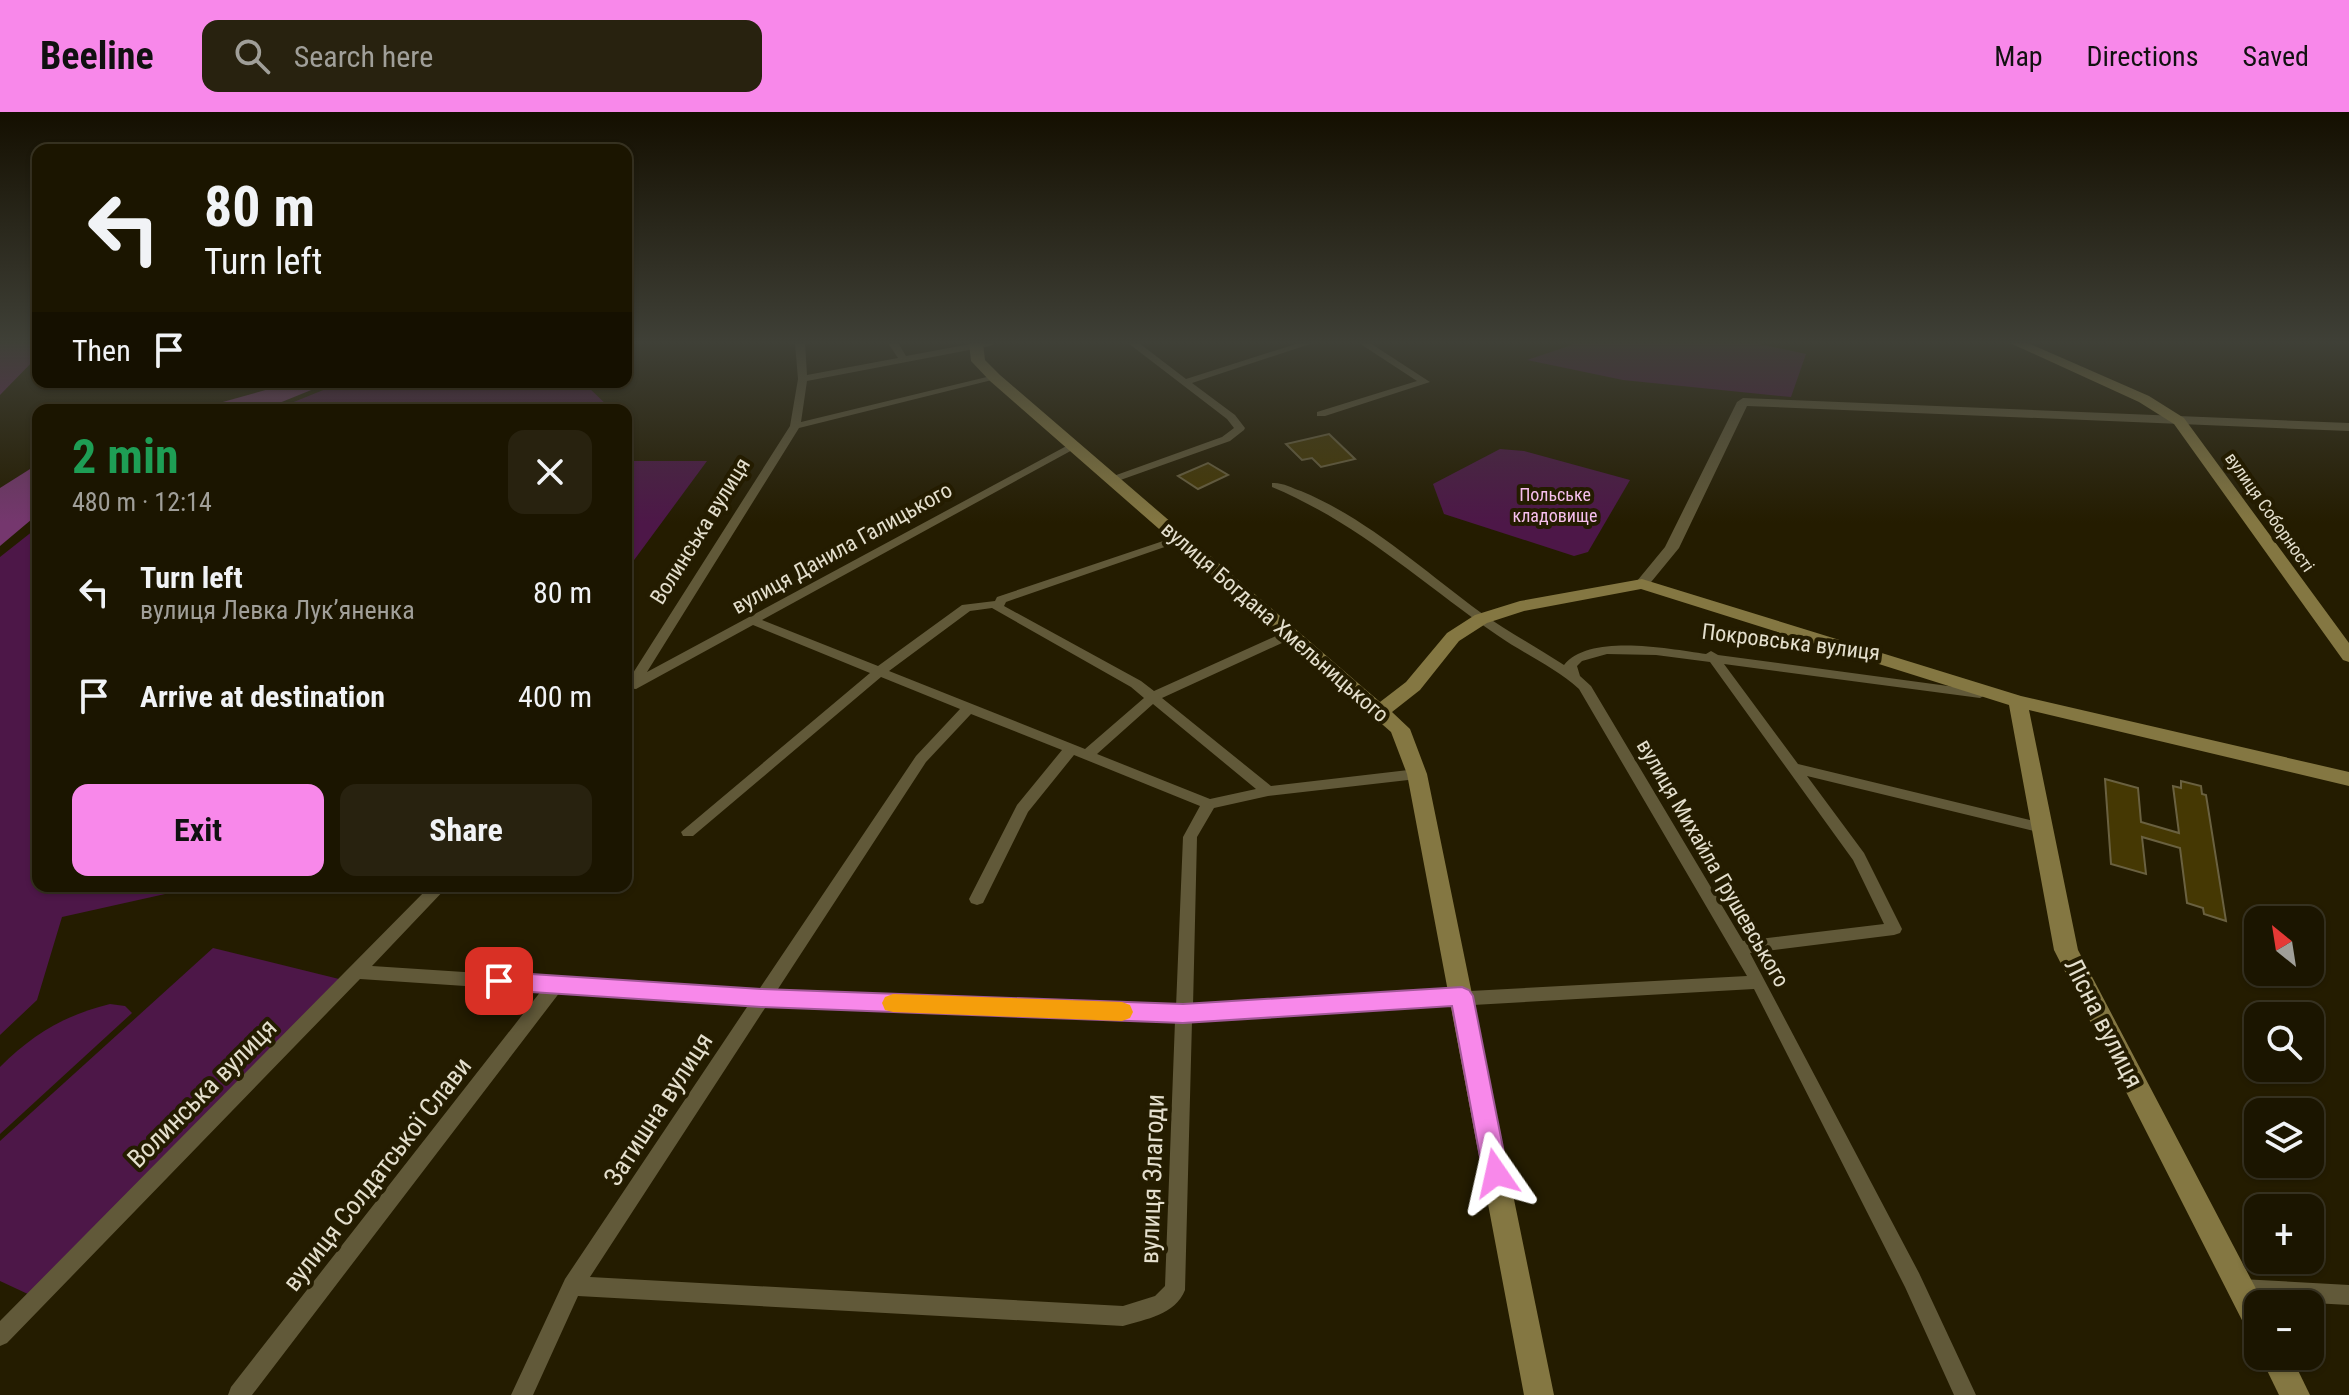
<!DOCTYPE html>
<meta charset="utf-8">
<style>
:root{--surface:#1b1500;--page:#28220f;--text:#f1f3f6;--muted:#a09f99;--line:#393422;--accent:#f888ea}
body{margin:0;font-family:"Roboto Condensed",sans-serif;background:var(--page);color:var(--text);height:100vh;display:flex;flex-direction:column;font-size:30px;white-space:nowrap}
*{box-sizing:border-box;margin:0}
p{font-size:26px;color:var(--muted)}
.icon{flex:none;width:44px;height:44px;fill:none;stroke:currentColor;stroke-width:2;stroke-linecap:round;stroke-linejoin:round}
.map{position:relative;flex:1;overflow:hidden}
.details{position:absolute;left:32px;top:292px;width:600px;height:488px;display:flex;flex-direction:column;background:var(--surface);border-radius:16px;box-shadow:0 2px 6px #0004,0 0 0 2px var(--line)}
.details>*{flex:none}
.top-card{position:absolute;left:32px;top:32px;width:600px;height:244px;border-radius:16px;box-shadow:0 2px 6px #0004,0 0 0 2px var(--line);background:#1b1500;color:var(--text);overflow:hidden}
.needle{width:52px;rotate:330deg}
.buttons{position:absolute;left:2244px;top:794px;display:grid;gap:16px}
.buttons a{display:grid;place-items:center;width:80px;height:80px;border-radius:16px;background:var(--surface);box-shadow:0 2px 6px #0004,0 0 0 2px var(--line);font-size:40px}
.pin{position:absolute;display:grid;place-items:center;width:68px;height:68px;color:#fff;margin:-34px;border-radius:16px;box-shadow:0 4px 12px #0006}
.me{position:absolute;width:88px;margin:-44px;rotate:349deg;stroke-linejoin:round;filter:drop-shadow(0 0 6px #0008)}
.turn{display:flex;align-items:center;gap:28px;height:168px;padding:0 40px;font-size:36px}
.turn .icon{width:104px;height:104px;stroke-width:2.5}
.turn b{display:block;font-size:56px;line-height:68px}
.then{display:flex;align-items:center;height:76px;padding:0 40px;background:#0003;gap:16px;font-size:30px}
.round{display:grid;place-items:center;flex:none;width:84px;height:84px;border-radius:16px;background:var(--page)}
.head{display:flex;align-items:center;justify-content:space-between;height:136px;padding:0 40px}
h1{font-size:48px;font-weight:700;line-height:60px;color:#1e9e55}
.action{display:flex;gap:16px;margin-top:auto;padding:16px 40px}
.action a{flex:1;height:92px;border-radius:16px;background:var(--accent);color:#111;font-size:32px;font-weight:700;line-height:92px;text-align:center}
.action a+a{background:var(--page);color:var(--text)}
ul{padding:0;list-style:none}
li{display:flex;align-items:center;gap:24px;height:104px;padding:0 40px}
li div{flex:1}
li b{display:block;font-size:30px}
li em{font-style:normal}
header{display:flex;align-items:center;gap:48px;box-sizing:border-box;height:112px;padding:0 40px;background:var(--accent);color:#111}
header strong{font-size:38px}
nav{display:flex;gap:44px;margin-inline-start:auto;font-size:28px}
.search{width:560px;height:72px;background:var(--page);display:flex;align-items:center;gap:20px;box-sizing:border-box;padding:0 28px;border-radius:16px;color:var(--muted);font-size:30px}
.map>svg:first-child{display:block}
.green{fill:#4d1748}
.forest{fill:#672960}
.water{fill:#75376e}
.building{fill:#453803;stroke:#6a6140;stroke-width:2}
.lines{fill:none;stroke-linecap:round;stroke-linejoin:round}
.minor{fill:#615939;fill-rule:evenodd}
.tertiary{fill:#615939;fill-rule:evenodd}
.secondary{fill:#847742;fill-rule:evenodd}
.route{fill:#f888ea;stroke:#a15898;stroke-width:2}
.slow{fill:#f59e0b}
.labels{text-anchor:middle;dominant-baseline:central;stroke-width:8;stroke-linejoin:round;paint-order:stroke}
.far-park-label{font-size:18px;fill:#f7bfed;stroke:#241c00}
.far-street-label{font-size:18px;fill:#e4dfcd;stroke:#241c00}
.street-label{font-size:22px;fill:#e4dfcd;stroke:#241c00}
.near-street-label{font-size:26px;fill:#e4dfcd;stroke:#241c00}
</style>
<header>
<strong>Beeline</strong>
<div class="search"><svg class="icon" aria-label="search" viewBox="0 0 24 24"><circle cx="10" cy="10" r="6"/><path d="M15 15l6 6"/></svg>Search here</div>
<nav><a>Map</a><a>Directions</a><a>Saved</a></nav>
</header>
<div class="map">
<svg width="2349" height="1283" viewBox="0 0 2349 1283">
<rect width="100%" height="100%" fill="#241c00"/>
<!-- green -->
<g class="green">
<polygon points="1570,231 1755,231 1806,242 1791,285 1623,268 1527,248 1572,233"/>
<polygon points="343,270 588,270 588,275 610,296 274,298"/>
<polygon points="1500,337 1524,339 1630,368 1588,440 1574,444 1444,402 1433,372"/>
<polygon points="626,349 707,349 626,459"/>
<polygon points="38,415 38,774 201,774 62,805 37,888 0,923 0,445"/>
<polygon points="213,836 339,867 30,1183 0,1169 0,1029"/>
<path d="M110,892L125,894L132,901L0,1022V955C33,922 65,903 110,892Z"/>
</g>
<!-- forest -->
<polygon class="forest" points="0,231 38,231 38,244 0,283"/>
<!-- water -->
<g class="water">
<polygon points="294,270 331,270 262,298 194,298"/>
<polygon points="38,352 38,402 0,434 0,376"/>
</g>
<!-- building -->
<g class="building">
<polygon points="1329,322 1355,347 1321,355 1312,346 1302,348 1286,332"/>
<polygon points="1208,351 1228,363 1198,377 1178,364"/>
<polygon points="2105,667 2138,676 2141,710 2179,721 2173,674 2181,676 2181,669 2201,674 2202,682 2206,683 2226,809 2204,802 2203,796 2187,791 2180,736 2142,725 2146,762 2111,752"/>
</g>
<g class="lines">
<!-- minor -->
<g class="minor">
<path d="M795,231H805L807,263L898,246L888,231H898L906,244L976,231H995L990,234L807,269L801,310L995,263L1000,266L799,316L647,560L1072,331L1077,334L1076,336L762,508L878,554L962,493L995,489L997,485L1178,424L1182,425V429L1006,490L1004,494L1141,569L1154,579L1287,519H1295L1297,522L1295,525L1162,586L1271,674L1417,657L1422,659L1424,662L1422,665L1417,667L1268,684L1214,696L1197,725L1193,894L1747,864L1579,577C1555,555 1524,542 1497,523C1420,470 1360,412 1272,375V371C1282,370 1292,376 1301,379C1368,407 1423,458 1480,500C1507,519 1536,535 1564,553C1590,521 1669,537 1706,542L1711,539L1718,543L1985,579L1987,582L1980,586L1724,552L1798,652L2042,711L2047,712L2049,716L2047,720L2042,721L1807,664L1864,741L1902,817L1900,821L1894,823L1750,841L1919,1161L1976,1283H1954L1905,1175L1754,877L1192,909L1185,1178C1175,1203 1146,1207 1123,1214L578,1184L533,1283H511L565,1167L749,892L560,880L252,1283H228L231,1275L541,879L360,867L7,1231L0,1234V1209L430,774H448L372,854L758,879L916,644L960,597L881,565L693,724H683L681,720L870,561L753,513L636,577L626,576V572L790,314L798,267ZM992,496L1131,575L1144,586L1085,637L889,559L970,499ZM1607,542L1656,543L1710,550L1853,748L1884,812L1743,829L1591,574L1580,564L1577,554L1582,549ZM1153,592L1256,677L1210,687L1097,642ZM971,602L1062,638L1017,693L969,787L971,791L977,793L983,791L1028,700L1074,643L1200,694L1183,725L1176,895L776,880L926,650ZM767,893L1175,909L1165,1174L1155,1184L1123,1194L590,1165Z"/>
<polygon points="1128,231 1139,231 1186,267 1299,231 1313,231 1192,271 1235,303 1245,316 1244,318 1230,329 1112,371 1107,368 1108,366 1222,325 1234,316 1227,307"/>
<polygon points="1359,231 1370,231 1430,270 1325,304 1317,304 1317,300 1417,269"/>
<polygon points="2241,1167 2349,1173 2349,1193 2241,1187 2234,1184 2231,1177 2234,1170"/>
</g>
<!-- tertiary -->
<polygon class="tertiary" points="1743,286 2349,311 2349,319 1747,294 1679,436 1647,475 1637,475 1634,472 1637,469 1665,435 1737,290"/>
<!-- secondary -->
<g class="secondary">
<polygon points="969,231 983,231 985,248 1000,263 1380,590 1406,570 1447,521 1475,503 1520,489 1642,467 2021,584 2349,660 2349,674 2029,598 2078,838 2264,1192 2258,1192 2258,1225 2248,1220 2054,838 2009,593 1641,477 1524,499 1487,511 1459,529 1420,578 1392,600 1410,617 1427,662 1554,1283 1524,1283 1407,662 1391,620 990,269 971,249"/>
<polygon points="2010,231 2028,231 2149,284 2184,306 2349,531 2349,550 2343,548 2174,312 2139,290"/>
<polygon points="2260,1244 2291,1244 2310,1283 2279,1283"/>
</g>
</g>
<!-- sky -->
<linearGradient id="sky" x2="0" y2="1"><stop stop-color="#140f00"/><stop offset="0.56" stop-color="#3f4037"/><stop offset="1" stop-color="#3f4037" stop-opacity="0"/></linearGradient>
<rect width="2349" height="411" fill="url(#sky)"/>
<!-- route -->
<polygon class="route" points="499,860 761,877 1183,892 1462,875 1469,878 1473,884 1508,1061 1504,1069 1496,1073 1487,1069 1483,1061 1452,894 1183,911 761,895 499,878 492,875 488,869 492,863"/>
<!-- slow -->
<polygon class="slow" points="893,882 1122,890 1130,893 1133,900 1130,906 1122,909 893,900 885,898 882,891 885,885"/>
<g class="labels">
<!-- far-park labels -->
<g class="far-park-label">
<text x="1555" y="382">Польське<tspan x="1555" dy="21">кладовище</tspan></text>
</g>
<!-- far-street labels -->
<g class="far-street-label">
<text transform="translate(2270 400) rotate(55)">вулиця Соборності</text>
</g>
<!-- street labels -->
<g class="street-label">
<text transform="translate(700 419) rotate(-58)">Волинська вулиця</text>
<text transform="translate(842 436) rotate(-29)">вулиця Данила Галицького</text>
<text transform="translate(1275 510) rotate(41)">вулиця Богдана Хмельницького</text>
<text transform="translate(1791 530) rotate(7)">Покровська вулиця</text>
<text transform="translate(1713 751) rotate(60)">вулиця Михайла Грушевського</text>
</g>
<!-- near-street labels -->
<g class="near-street-label">
<text transform="translate(2104 911) rotate(63)">Лісна вулиця</text>
<text transform="translate(202 981) rotate(-45)">Волинська вулиця</text>
<text transform="translate(658 997) rotate(-57)">Затишна вулиця</text>
<text transform="translate(377 1062) rotate(-52)">вулиця Солдатської Слави</text>
<text transform="translate(1152 1067) rotate(-88)">вулиця Злагоди</text>
</g>
</g>
</svg>
<div class="buttons">
<a><svg class="needle" viewBox="-14 -14 28 28"><path d="M0-13l5 13h-10z" fill="#e53935"/><path d="M0 13l5-13h-10z" fill="#a09f99"/></svg></a>
<a><svg class="icon" aria-label="search" viewBox="0 0 24 24"><circle cx="10" cy="10" r="6"/><path d="M15 15l6 6"/></svg></a>
<a><svg class="icon" aria-label="layers" viewBox="0 0 24 24"><path d="M12 4l9 5-9 5-9-5zM3 14l9 5 9-5"/></svg></a>
<a>+</a>
<a>−</a>
</div>
<div class="pin" style="left:499px;top:869px;background:#d93025"><svg class="icon" aria-label="arrive" viewBox="0 0 24 24"><path d="M6 21V4h12l-3 4 3 4H6"/></svg></div>
<svg class="me" style="left:1496px;top:1061px" viewBox="-20 -20 40 40"><path d="M0-17L14 15 0 8-14 15z" fill="#f888ea" stroke="#fff" stroke-width="4"/></svg>
<div class="top-card">
<div class="turn"><svg class="icon" aria-label="left" viewBox="0 0 24 24"><path d="M17 20v-9H6M10 6l-5 5 5 5"/></svg><div><b>80 m</b>Turn left</div></div>
<div class="then">Then<svg class="icon" aria-label="arrive" viewBox="0 0 24 24"><path d="M6 21V4h12l-3 4 3 4H6"/></svg></div>
</div>
<section class="details">
<div class="head"><div><h1>2 min</h1><p>480 m · 12:14</p></div><a class="round"><svg class="icon" aria-label="close" viewBox="0 0 24 24"><path d="M6 6l12 12M18 6L6 18"/></svg></a></div>
<ul>
<li><svg class="icon" aria-label="left" viewBox="0 0 24 24"><path d="M17 20v-9H6M10 6l-5 5 5 5"/></svg><div><b>Turn left</b><p>вулиця Левка Лукʼяненка</p></div><em>80 m</em></li>
<li><svg class="icon" aria-label="arrive" viewBox="0 0 24 24"><path d="M6 21V4h12l-3 4 3 4H6"/></svg><div><b>Arrive at destination</b></div><em>400 m</em></li>
</ul>
<div class="action"><a>Exit</a><a>Share</a></div>
</section>
</div>
